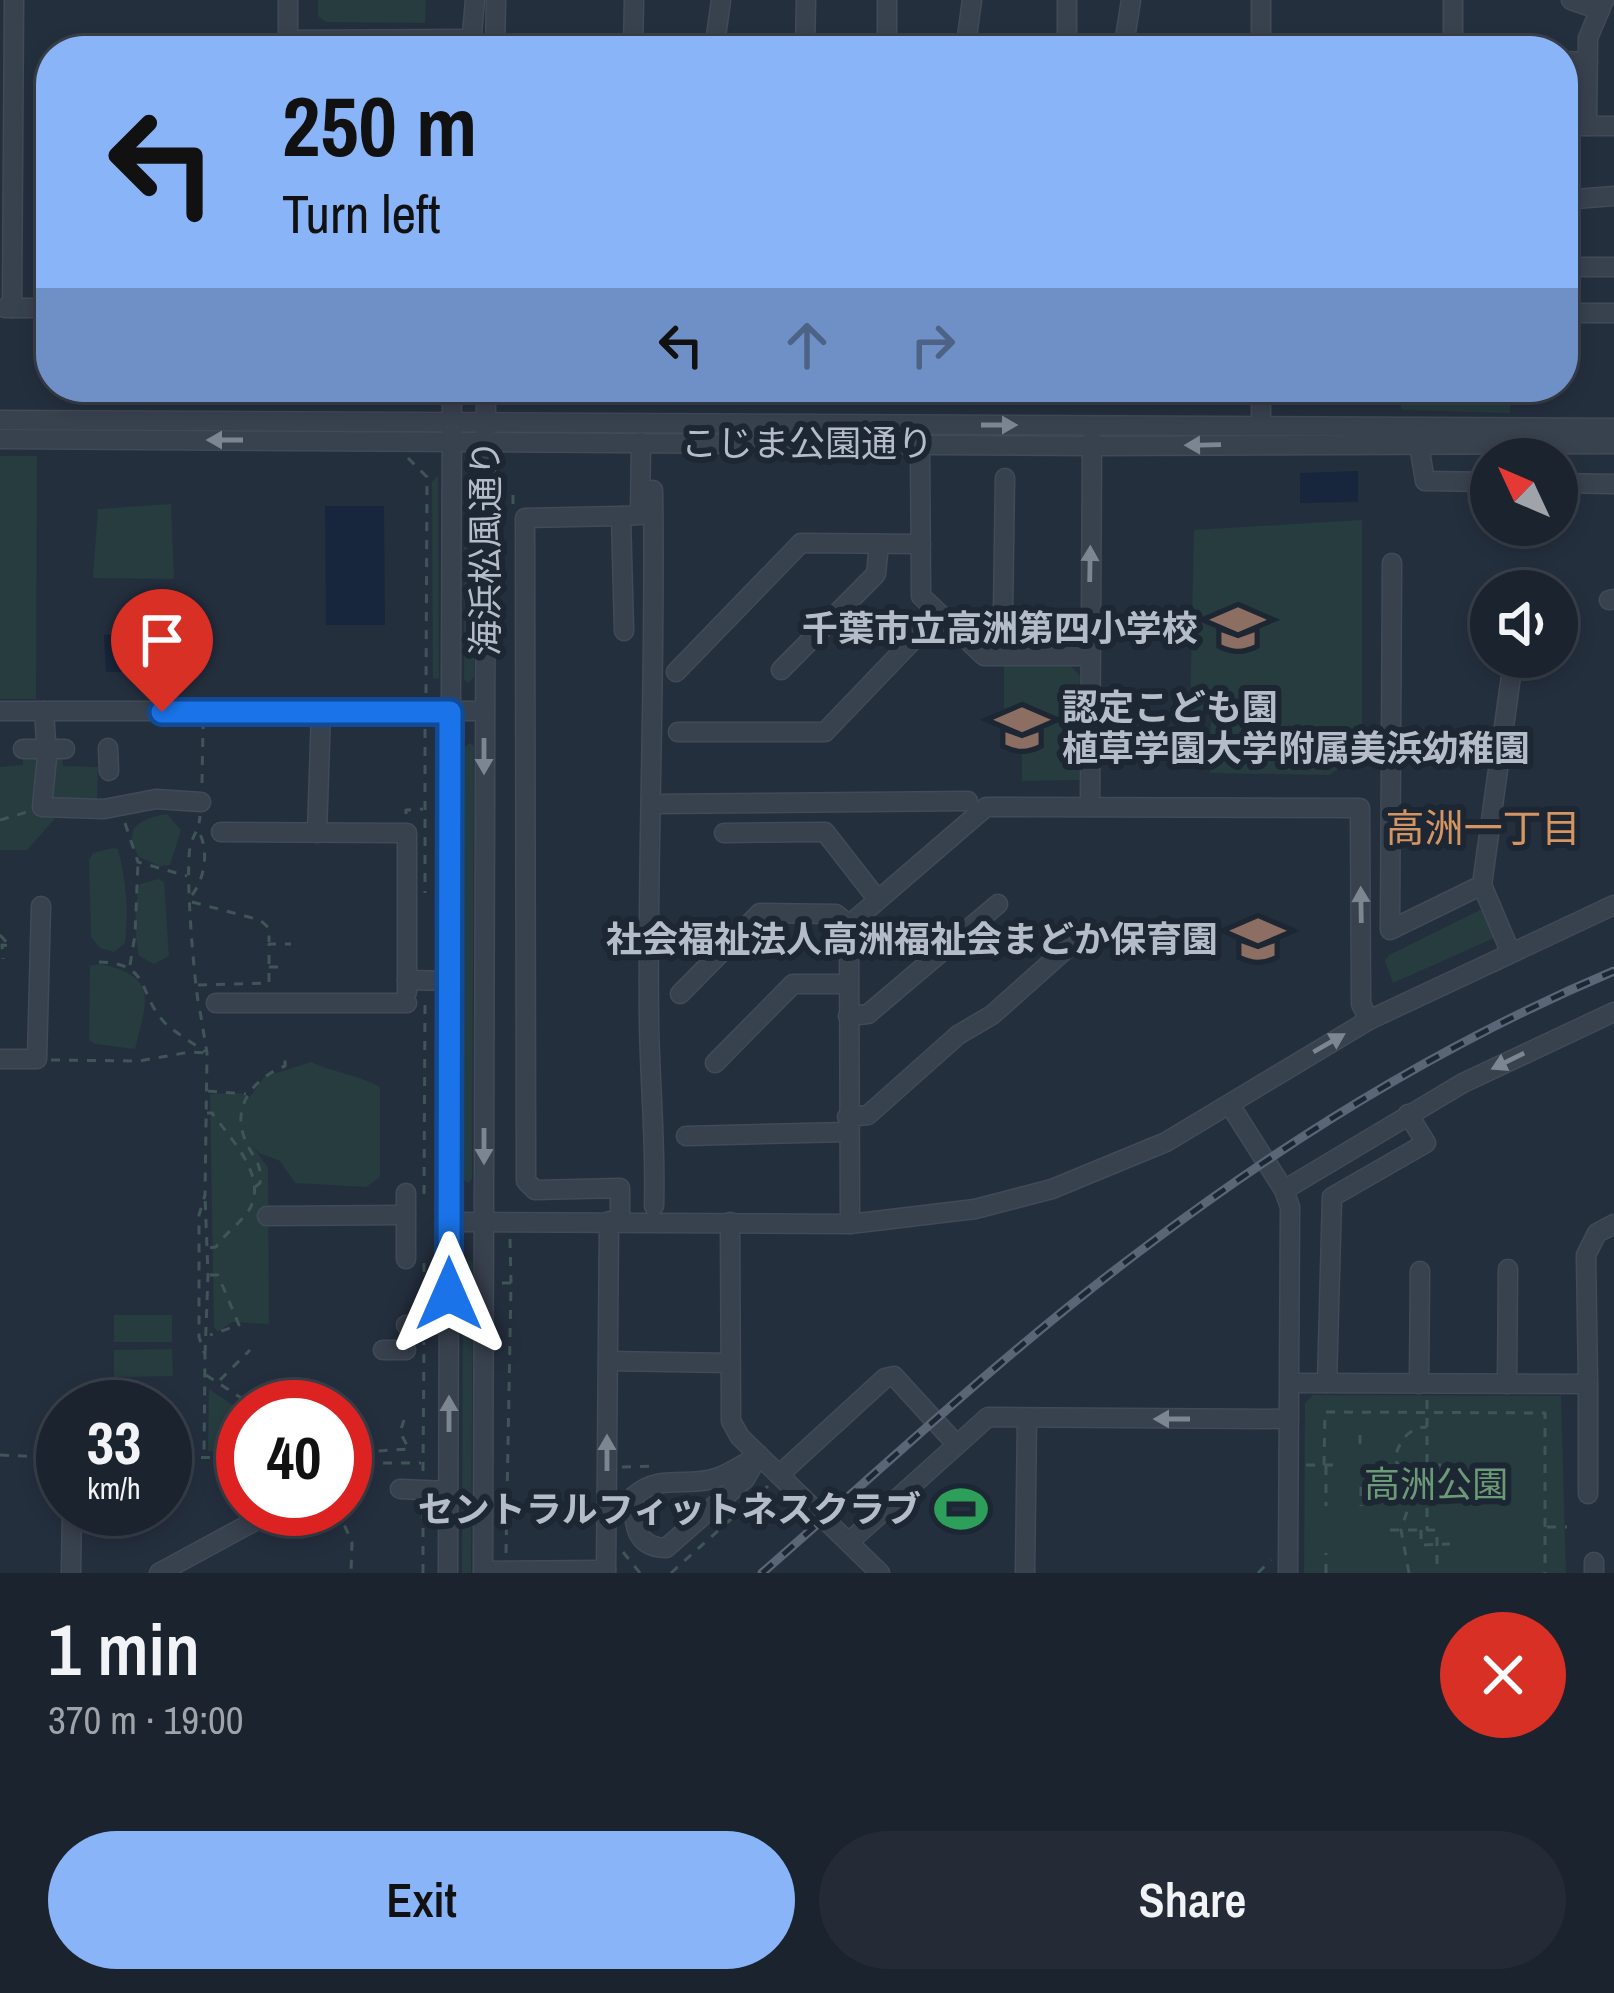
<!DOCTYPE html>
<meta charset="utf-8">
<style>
:root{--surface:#1b232e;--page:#242b36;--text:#f1f3f6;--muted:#a0a4aa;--line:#39404a;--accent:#8ab4f8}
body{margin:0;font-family:"Archivo Narrow","Noto Sans JP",sans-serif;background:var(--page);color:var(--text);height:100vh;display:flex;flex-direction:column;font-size:45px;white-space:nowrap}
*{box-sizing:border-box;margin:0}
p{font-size:39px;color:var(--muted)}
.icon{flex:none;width:66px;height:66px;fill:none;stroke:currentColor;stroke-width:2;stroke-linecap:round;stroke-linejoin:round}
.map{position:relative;height:1573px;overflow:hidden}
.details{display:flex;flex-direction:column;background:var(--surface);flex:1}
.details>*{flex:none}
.top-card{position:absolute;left:36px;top:36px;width:1542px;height:366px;border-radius:48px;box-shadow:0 6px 18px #0003,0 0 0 3px var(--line);background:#8ab4f8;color:#111;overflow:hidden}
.needle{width:78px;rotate:314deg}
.buttons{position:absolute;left:1470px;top:438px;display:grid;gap:24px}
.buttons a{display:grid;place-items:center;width:108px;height:108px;border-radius:50%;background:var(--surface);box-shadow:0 6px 18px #0003,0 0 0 3px var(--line);font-size:60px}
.speed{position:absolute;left:36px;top:1380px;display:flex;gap:24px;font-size:60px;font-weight:700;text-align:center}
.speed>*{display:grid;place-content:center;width:156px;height:156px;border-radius:50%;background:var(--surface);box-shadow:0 6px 18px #0003,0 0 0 3px var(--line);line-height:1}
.speed small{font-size:30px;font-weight:400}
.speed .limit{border:18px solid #d22;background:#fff;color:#111}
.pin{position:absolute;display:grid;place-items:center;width:102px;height:102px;color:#fff;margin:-123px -51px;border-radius:50% 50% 50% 0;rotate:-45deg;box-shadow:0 0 12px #0007}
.pin .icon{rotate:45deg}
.me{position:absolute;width:132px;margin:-66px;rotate:0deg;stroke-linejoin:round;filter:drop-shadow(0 0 9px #0008)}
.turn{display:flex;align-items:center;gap:42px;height:252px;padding:0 48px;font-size:54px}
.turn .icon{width:156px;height:156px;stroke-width:2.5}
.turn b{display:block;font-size:84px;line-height:102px}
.lanes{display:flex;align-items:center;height:114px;padding:0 48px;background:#0003;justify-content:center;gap:60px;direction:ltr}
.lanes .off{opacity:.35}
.round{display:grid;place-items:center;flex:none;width:126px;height:126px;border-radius:63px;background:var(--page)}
.head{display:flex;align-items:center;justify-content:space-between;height:204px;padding:0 48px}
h1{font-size:72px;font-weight:600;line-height:90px}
.primary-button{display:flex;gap:24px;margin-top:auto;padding:24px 48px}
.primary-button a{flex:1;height:138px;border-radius:72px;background:var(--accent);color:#111;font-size:48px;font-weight:600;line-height:138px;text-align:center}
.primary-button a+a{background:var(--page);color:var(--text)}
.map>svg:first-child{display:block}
.green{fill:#263c3f}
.water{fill:#17263c}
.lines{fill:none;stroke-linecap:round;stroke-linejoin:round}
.minor-casing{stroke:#414a57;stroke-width:21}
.path{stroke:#3f5557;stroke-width:3;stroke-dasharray:9 9;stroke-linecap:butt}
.minor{stroke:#38414e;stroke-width:18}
.rail-casing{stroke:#5a6575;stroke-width:9}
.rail{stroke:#1d2633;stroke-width:4.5;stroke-dasharray:14;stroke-linecap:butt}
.oneway{fill:#7c8592}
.route-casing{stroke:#114b97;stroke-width:30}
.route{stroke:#1a73e8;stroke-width:21}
.labels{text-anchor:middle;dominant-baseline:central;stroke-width:12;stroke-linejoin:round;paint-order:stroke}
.street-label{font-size:36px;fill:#b4bcc9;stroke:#1d2633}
.poi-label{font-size:36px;font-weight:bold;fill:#b4bcc9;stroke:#1d2633;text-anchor:end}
.park-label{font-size:36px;fill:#6b9a76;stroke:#1d2633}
.neighbourhood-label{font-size:39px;fill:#d59563;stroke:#1d2633}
</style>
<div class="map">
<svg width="1614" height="1573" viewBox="0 0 1614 1573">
<rect width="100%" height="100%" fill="#242f3e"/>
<!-- green -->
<g class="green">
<polygon points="318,0 426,0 425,23 326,22 318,16"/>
<polygon points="317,387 419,387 403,404 317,404"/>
<polygon points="1401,387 1511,387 1510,413 1401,410"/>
<polygon points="0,456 37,456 36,699 0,699"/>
<polygon points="438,476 439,678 433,679 432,482"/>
<polygon points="465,476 475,476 474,677 468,683 464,679"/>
<polygon points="171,504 174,579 93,578 98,509"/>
<polygon points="1362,520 1362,729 1348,762 1329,775 1210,773 1211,714 1190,712 1194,530"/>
<polygon points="1004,664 1069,664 1080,676 1079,705 1073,707 1073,744 1082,750 1080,780 1022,781 1022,751 1004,751"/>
<polygon points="470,743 474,746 472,1179 468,1183 463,1179 465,747"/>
<polygon points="23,755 62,756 63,766 98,767 97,799 89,814 58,815 27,850 0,850 0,767 23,765"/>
<path d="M167,814L181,830L170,865L160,866L139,857C122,827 139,819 167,814Z"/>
<path d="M113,848L118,849C126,881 129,910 125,943L114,952L100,948L91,937L89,860L93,853Z"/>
<path d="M158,879L164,882L169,956L154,964L139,956C134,935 134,905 140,884Z"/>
<polygon points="1484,908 1494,938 1393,983 1385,961 1389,955"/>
<path d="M100,964C159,976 147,1001 135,1049L95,1044L89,1040L90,966Z"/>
<path d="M311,1062C334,1073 357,1074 380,1087V1177L366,1187L295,1183L280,1161L259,1153L252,1145L268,1168L269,1324L232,1322L218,1332L214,1327L210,1094L241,1093L249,1098L264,1077Z"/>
<polygon points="467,1258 473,1263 471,1573 462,1573 463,1263"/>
<rect x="114" y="1315" width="58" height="27"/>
<polygon points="172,1349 173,1376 114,1377 114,1350"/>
<polygon points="209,1389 243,1412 243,1452 208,1451"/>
<polygon points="1313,1395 1561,1396 1566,1573 1304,1573 1305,1403"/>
</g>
<!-- water -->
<g class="water">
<polygon points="1358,471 1358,502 1300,503 1300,473"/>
<polygon points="325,506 384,506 385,625 326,625"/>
<polygon points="158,629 162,672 106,672 104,635"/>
</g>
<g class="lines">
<!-- minor casing -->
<g class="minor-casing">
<g id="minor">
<polyline points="1571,0 1600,10"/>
<polyline points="288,40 471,39"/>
<polyline points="471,46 475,0"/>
<polyline points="288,49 288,0"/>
<polyline points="495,51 496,0"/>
<polyline points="633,51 634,0"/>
<polyline points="714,51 721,0"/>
<polyline points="805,51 806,0"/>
<polyline points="887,51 887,0"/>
<polyline points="965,51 972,0"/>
<polyline points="1067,51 1067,0"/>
<polyline points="1123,51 1131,0"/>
<polyline points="1261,51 1261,0"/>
<polyline points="1453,51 1453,0"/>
<polyline points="1563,61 1588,62"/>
<polyline points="1563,126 1614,126"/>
<polyline points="1587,126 1588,38 1604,0"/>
<polyline points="1563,200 1614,196"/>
<polyline points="1563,267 1614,267"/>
<polyline points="5,308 51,308"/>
<polyline points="12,308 14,0"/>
<polyline points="1563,313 1614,313"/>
<polyline points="1261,387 1261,426"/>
<polyline points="0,420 1614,428"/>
<polyline points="1417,433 1425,481 1491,482"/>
<polyline points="0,439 1092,446 1614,444"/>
<polyline points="920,444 921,596 984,656 1089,656"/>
<polyline points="1557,483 1614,484"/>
<path d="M653,490C656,668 647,845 649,1023C650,1084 656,1145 654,1206"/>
<polyline points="1392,563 1390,930 1482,885 1510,951"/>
<polyline points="1609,600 1614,599"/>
<polyline points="624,631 621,516 640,515 641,442"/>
<polyline points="973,645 1003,614 1005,478"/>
<polyline points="781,670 876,574 879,544"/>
<polyline points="676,672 801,543 921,544"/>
<polyline points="0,711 484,711"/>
<polyline points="44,711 47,757 42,807 104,809 156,799 201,802"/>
<polyline points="678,732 825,732 939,613"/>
<polyline points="108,748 109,771"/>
<polyline points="23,749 65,749"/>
<polyline points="653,804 968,801"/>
<polyline points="1090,807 1092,440"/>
<polyline points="221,832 407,833 407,992"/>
<polyline points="317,833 321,712"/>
<polyline points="724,833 825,832 878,900"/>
<polyline points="1482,885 1511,676"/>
<polyline points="849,925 986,807 1360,808 1361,1004 1369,1020"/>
<polyline points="407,980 450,981"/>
<polyline points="680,994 760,913 836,914 849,925 850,1224"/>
<polyline points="216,1003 407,1003"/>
<polyline points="848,1016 868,1014 998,904"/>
<polyline points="0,1059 37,1059 41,906"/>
<polyline points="715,1063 793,984 849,984"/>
<polyline points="1230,1105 1284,1190 1290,1207 1288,1573"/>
<polyline points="847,1117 868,1115 958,1035 992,1015 1083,934"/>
<polyline points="686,1136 847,1132"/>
<polyline points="1284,1190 1463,1083 1614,1012"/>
<polyline points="267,1216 406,1215"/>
<polyline points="620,1221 620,1188 535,1190 526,1181 525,518 621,516"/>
<polyline points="449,1222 850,1224 975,1209 1052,1189 1166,1142 1369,1020 1614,905"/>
<polyline points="730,1222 731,1421 740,1437 880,1573"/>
<polyline points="406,1259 406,1193"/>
<polyline points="406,1325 449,1324"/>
<polyline points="383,1350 406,1350"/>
<polyline points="608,1361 729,1363"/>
<polyline points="1290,1383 1588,1384 1586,1255 1597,1233 1614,1224"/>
<polyline points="1327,1383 1332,1197 1426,1143 1408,1114"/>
<polyline points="1419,1384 1420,1271"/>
<polyline points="1507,1384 1508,1269"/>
<polyline points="1588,1384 1588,1494"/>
<path d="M759,1455L745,1479L666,1548C633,1547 634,1522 634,1496C661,1473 686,1488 716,1478C731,1473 745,1463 759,1455Z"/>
<polyline points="779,1475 885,1378 894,1376 957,1445"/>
<polyline points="400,1489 448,1491"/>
<polyline points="849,1542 988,1417 1289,1419"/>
<polyline points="1594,1562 1594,1573"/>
<polyline points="483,1571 606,1570"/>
<polyline points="71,1573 72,1509"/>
<polyline points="159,1573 277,1509"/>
<polyline points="448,1573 452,387"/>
<polyline points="483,1573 486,387"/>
<polyline points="606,1573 609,1221"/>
<polyline points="1025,1573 1027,1418"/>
</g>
</g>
<!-- path -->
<g class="path">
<polyline points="408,458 427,477 426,693"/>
<polyline points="513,504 513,492"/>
<polyline points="425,729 425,893"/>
<polyline points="202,783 203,726"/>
<polyline points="406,814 406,810 423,809"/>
<polyline points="0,820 27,812"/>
<polyline points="125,823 138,862 187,876"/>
<path d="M192,895C205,878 209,851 199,832"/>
<polyline points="192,902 260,920 269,928 269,942"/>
<polyline points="0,935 10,946 2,945 3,959"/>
<path d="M99,962C152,963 137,994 165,1023C177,1034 192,1042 205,1052"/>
<polyline points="130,965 135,935 138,862"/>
<polyline points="269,967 285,967"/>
<polyline points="198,985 269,983 269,944 291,944"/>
<path d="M198,1001C194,976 184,863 191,843C195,832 199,829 200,816"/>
<polyline points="200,1011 207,1053 205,1195 199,1215 199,1337 205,1355 204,1457"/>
<polyline points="51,1060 139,1061 190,1052 207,1053"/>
<polyline points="208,1091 246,1094"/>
<path d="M207,1113H212C230,1138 269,1177 249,1210C240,1224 225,1233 216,1247L208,1248"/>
<path d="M255,1187L260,1183C263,1161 250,1156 244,1137C232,1104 256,1077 285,1066V1057"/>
<polyline points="424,1194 425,1005"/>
<polyline points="510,1239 511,1283"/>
<polyline points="210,1275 218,1275 239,1325 210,1335"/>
<polyline points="502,1283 511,1283 506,1553"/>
<polyline points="424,1308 424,1257"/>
<polyline points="205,1354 208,1275 205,1196"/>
<polyline points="206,1375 255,1407"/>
<polyline points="220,1380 250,1350"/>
<polyline points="1427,1400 1427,1530"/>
<polyline points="1360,1444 1360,1431"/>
<polyline points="0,1455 63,1458"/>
<polyline points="165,1457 243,1458"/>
<polyline points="346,1463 362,1452 409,1449 400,1432 404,1420"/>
<polyline points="347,1463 421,1463"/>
<polyline points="1306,1465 1342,1465"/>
<polyline points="1324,1465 1325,1412 1545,1413 1545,1573"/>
<polyline points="1381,1465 1441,1465"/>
<polyline points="1326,1466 1326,1506"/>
<polyline points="622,1467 655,1466"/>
<polyline points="423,1471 424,1342"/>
<polyline points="1361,1487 1361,1506"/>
<polyline points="337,1509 352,1542 351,1573"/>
<polyline points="1547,1527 1567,1527"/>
<polyline points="1390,1530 1437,1530 1437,1573"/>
<polyline points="1421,1530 1421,1545 1450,1544"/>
<polyline points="623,1552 640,1573"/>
<polyline points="423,1573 423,1509"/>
<polyline points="671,1573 768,1486"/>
<polyline points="1258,1573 1271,1560"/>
<polyline points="1326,1573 1326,1553"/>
<path d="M1409,1573L1401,1530L1411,1499L1395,1458C1399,1441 1409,1427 1427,1427"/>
</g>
<!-- minor -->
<use href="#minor" class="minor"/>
<!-- rail casing -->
<g class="rail-casing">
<path id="rail" d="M762,1573C888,1463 1010,1348 1144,1248C1288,1139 1447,1041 1614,971"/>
</g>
<!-- rail -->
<use href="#rail" class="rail"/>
</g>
<!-- one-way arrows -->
<defs><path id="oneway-solid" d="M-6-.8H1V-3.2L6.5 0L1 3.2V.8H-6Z" transform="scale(3)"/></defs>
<g class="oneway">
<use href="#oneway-solid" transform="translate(999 425)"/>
<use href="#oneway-solid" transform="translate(225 440) rotate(-180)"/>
<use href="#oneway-solid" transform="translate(1203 445) rotate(179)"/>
<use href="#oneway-solid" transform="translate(1090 564) rotate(-89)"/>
<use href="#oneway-solid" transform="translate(484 756) rotate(90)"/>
<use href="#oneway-solid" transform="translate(1361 905) rotate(-91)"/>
<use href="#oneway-solid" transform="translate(1329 1043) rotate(-30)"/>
<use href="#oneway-solid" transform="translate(1508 1061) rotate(154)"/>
<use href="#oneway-solid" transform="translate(484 1146) rotate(90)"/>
<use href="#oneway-solid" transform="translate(449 1414) rotate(-90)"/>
<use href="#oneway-solid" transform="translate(1172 1419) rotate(-180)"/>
<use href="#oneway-solid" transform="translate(607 1453) rotate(-90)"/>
</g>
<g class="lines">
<!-- route casing -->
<g class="route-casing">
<polyline id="route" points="162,712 450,712 449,1294"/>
</g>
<!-- route -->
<use href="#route" class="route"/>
</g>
<!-- icons -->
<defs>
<g id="school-bare" transform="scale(4.14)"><path d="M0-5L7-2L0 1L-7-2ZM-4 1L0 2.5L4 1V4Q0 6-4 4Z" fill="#8d6e63" stroke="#1d2633" stroke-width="2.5" paint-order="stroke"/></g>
<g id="stadium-bare" transform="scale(4.14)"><path d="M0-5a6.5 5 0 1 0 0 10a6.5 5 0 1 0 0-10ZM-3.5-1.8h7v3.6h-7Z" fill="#2e9e5b" stroke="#1d2633" stroke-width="2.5" paint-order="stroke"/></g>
</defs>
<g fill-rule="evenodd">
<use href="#school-bare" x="1238" y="628"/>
<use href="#school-bare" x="1022" y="728"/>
<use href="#school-bare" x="1258" y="939"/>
<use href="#stadium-bare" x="961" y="1509"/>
</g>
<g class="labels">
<!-- street labels -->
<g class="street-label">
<text x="807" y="443">こじま公園通り</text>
<text transform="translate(485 548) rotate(-90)">海浜松風通り</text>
</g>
<!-- poi labels -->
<g class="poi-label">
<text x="1198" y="628">千葉市立高洲第四小学校</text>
<text x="1062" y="707" text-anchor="start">認定こども園<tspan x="1062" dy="41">植草学園大学附属美浜幼稚園</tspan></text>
<text x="1218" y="939">社会福祉法人高洲福祉会まどか保育園</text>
<text x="921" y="1509">セントラルフィットネスクラブ</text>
</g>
<!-- park labels -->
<g class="park-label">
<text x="1436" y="1484">高洲公園</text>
</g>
<!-- neighbourhood labels -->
<g class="neighbourhood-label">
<text x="1483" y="828">高洲一丁目</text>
</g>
</g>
</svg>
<div class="buttons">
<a><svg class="needle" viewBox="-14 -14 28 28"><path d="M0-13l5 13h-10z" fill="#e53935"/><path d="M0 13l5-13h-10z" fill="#a0a4aa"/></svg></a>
<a><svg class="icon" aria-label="sound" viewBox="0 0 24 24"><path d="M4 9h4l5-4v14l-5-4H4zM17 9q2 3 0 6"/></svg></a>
</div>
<div class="speed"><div>33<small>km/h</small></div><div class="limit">40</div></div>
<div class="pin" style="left:162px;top:712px;background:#d93025"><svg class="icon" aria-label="arrive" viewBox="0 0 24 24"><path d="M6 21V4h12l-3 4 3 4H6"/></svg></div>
<svg class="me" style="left:449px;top:1294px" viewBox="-20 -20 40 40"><path d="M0-17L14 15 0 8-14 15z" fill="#1a73e8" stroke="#fff" stroke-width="4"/></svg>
<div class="top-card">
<div class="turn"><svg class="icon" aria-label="left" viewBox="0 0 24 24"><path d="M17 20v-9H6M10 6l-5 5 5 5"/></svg><div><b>250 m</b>Turn left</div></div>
<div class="lanes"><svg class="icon" aria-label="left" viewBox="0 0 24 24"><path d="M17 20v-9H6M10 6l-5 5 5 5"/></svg><svg class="icon off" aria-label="ahead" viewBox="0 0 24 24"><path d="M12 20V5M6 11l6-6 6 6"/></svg><svg class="icon off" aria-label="right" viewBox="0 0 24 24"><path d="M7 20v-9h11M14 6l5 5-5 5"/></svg></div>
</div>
</div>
<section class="details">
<div class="head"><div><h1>1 min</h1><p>370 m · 19:00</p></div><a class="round" style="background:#d93025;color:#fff"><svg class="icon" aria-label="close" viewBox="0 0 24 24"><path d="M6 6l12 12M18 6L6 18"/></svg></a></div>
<div class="primary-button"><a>Exit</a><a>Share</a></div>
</section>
